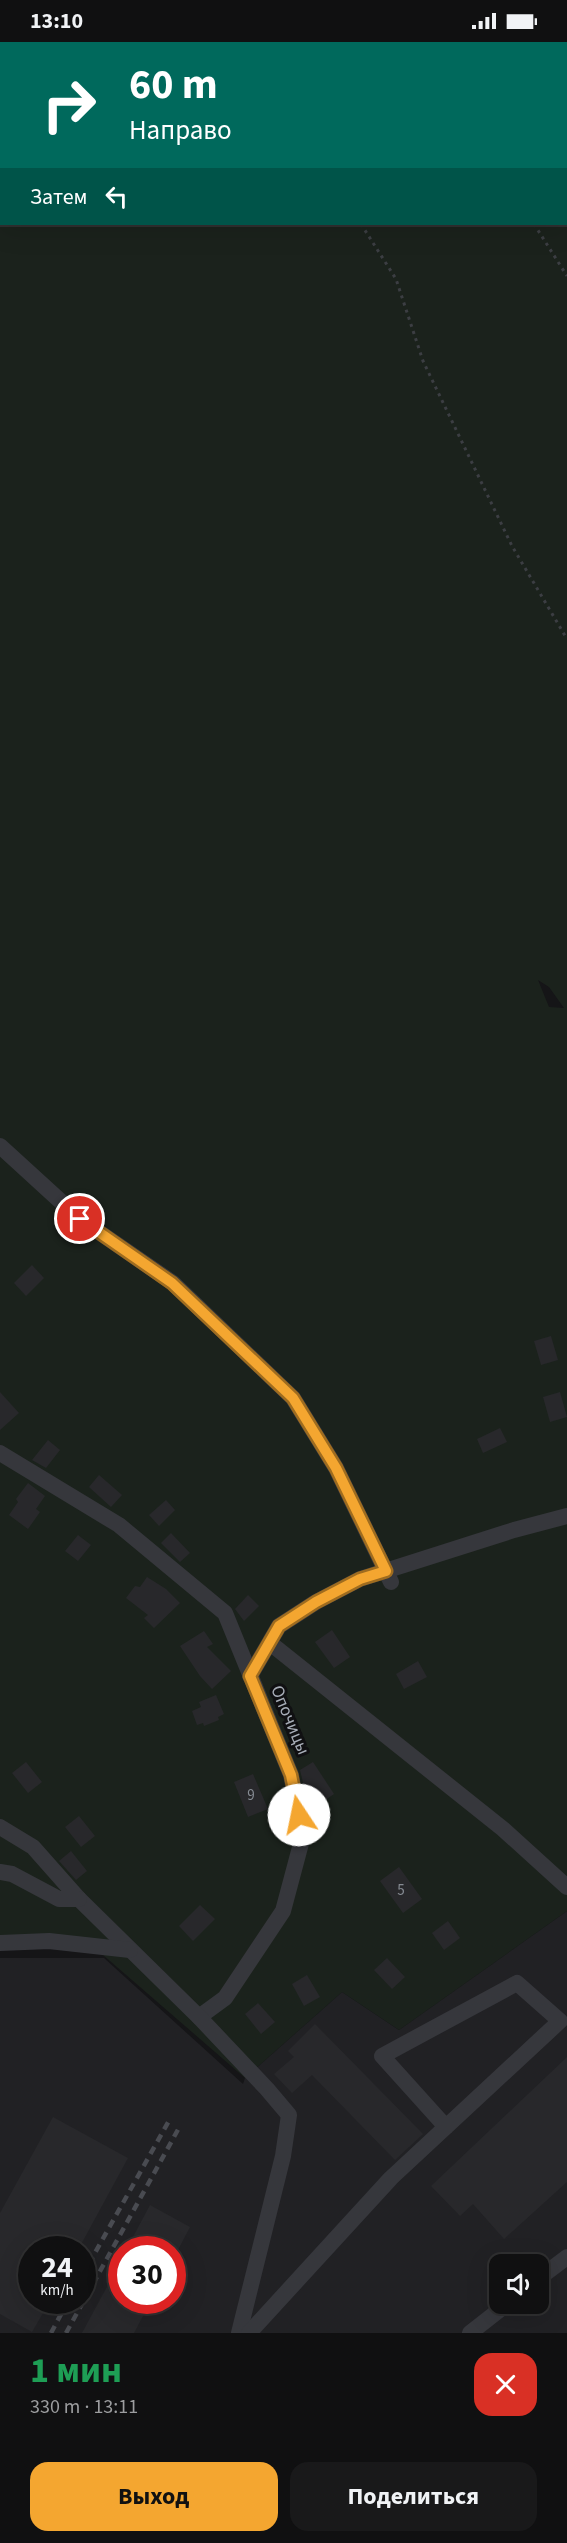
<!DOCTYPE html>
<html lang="ru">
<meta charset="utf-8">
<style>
:root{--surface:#101011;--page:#19191a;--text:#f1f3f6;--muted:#9c9d9f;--line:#303031;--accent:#f4a630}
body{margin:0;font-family:"Source Sans 3",sans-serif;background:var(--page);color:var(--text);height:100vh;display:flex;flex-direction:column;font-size:22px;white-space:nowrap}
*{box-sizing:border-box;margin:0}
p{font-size:20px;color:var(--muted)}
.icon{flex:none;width:33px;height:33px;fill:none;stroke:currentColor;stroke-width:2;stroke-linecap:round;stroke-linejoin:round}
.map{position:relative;height:2291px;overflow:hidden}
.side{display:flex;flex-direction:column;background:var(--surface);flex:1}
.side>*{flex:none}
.hud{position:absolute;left:0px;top:0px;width:567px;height:183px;box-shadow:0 6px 24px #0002,0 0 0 2px var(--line);background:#00695c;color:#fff;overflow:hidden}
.buttons{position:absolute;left:489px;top:2212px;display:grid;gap:12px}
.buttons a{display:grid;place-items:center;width:60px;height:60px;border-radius:12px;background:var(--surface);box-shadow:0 6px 24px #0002,0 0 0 2px var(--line);font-size:30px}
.speed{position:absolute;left:18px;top:2194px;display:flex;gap:12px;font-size:30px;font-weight:700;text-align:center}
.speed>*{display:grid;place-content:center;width:78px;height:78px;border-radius:50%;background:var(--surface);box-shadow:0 6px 24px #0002,0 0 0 2px var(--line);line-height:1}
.speed small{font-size:15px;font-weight:400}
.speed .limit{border:9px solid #d22;background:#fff;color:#111}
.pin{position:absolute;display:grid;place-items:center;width:51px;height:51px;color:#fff;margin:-26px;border:3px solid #fff;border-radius:50%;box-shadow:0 2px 6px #0007}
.me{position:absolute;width:66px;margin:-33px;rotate:349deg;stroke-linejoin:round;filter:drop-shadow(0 0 4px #0008)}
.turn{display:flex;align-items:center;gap:21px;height:126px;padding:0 30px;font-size:27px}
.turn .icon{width:78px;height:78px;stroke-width:2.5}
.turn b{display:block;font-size:42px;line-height:51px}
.then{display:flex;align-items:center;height:57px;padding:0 30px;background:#0003;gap:12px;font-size:22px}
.round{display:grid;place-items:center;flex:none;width:63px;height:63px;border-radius:18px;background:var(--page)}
.head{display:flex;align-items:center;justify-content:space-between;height:102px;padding:0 30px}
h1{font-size:36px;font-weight:700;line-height:45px;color:#1e9e55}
.cta{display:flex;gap:12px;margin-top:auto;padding:12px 30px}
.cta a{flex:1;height:69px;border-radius:18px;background:var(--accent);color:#111;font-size:24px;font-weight:700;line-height:69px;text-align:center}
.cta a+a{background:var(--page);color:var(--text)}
.status{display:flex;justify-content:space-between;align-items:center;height:42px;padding:0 30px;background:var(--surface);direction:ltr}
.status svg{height:16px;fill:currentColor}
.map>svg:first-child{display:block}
.built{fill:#212124;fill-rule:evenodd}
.green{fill:#1b221c;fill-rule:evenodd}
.building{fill:#28282b}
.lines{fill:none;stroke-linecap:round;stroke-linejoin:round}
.path{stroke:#3c3e43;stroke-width:3;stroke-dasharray:3 4.5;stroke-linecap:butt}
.minor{stroke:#36373c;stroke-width:16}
.rail{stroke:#494b51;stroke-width:4.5;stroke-dasharray:8 6;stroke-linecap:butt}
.route-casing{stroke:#9f6c1f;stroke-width:15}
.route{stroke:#f4a630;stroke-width:10}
.labels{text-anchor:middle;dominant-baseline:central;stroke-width:6;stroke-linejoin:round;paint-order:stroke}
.number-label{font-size:15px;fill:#868b93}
.street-label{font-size:18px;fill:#a7adb7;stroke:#101012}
</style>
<div class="status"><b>13:10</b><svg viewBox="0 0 49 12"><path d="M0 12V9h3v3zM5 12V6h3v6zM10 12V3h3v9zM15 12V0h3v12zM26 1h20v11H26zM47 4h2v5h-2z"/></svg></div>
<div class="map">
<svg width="567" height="2291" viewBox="0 0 567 2291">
<rect width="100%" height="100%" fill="#151517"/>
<!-- built -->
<path class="built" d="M567,1869V2291H0V1916H104L243,2042L245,2036L342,1950L399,1988ZM32,2208H82V2259H32ZM122,2208H172V2259H122ZM500,2223H538V2262H500Z"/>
<!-- green -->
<path class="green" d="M0,0H567V1869L399,1988L342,1950L245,2036L95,1906L0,1903ZM2,2H566V182H2ZM538,938L549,945L564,966L549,965Z"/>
<!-- building -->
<g class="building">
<polygon points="32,1223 44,1236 26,1254 14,1241"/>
<polygon points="551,1294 558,1318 541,1323 534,1299"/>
<polygon points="0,1350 19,1371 0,1388"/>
<polygon points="560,1350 567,1375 550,1380 543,1355"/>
<polygon points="500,1386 507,1400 483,1411 477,1397"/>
<polygon points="48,1398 60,1408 46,1426 32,1418"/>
<polygon points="99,1433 122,1453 111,1465 89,1445"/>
<polygon points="28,1441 45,1454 36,1467 40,1470 28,1487 9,1473 18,1460 16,1457"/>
<polygon points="166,1458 175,1468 159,1484 149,1473"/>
<polygon points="171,1491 190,1511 180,1520 161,1501"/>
<polygon points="78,1493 91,1503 78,1519 65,1509"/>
<polygon points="147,1535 166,1547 180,1561 154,1586 144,1576 148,1573 126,1556 135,1544 140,1545"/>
<polygon points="248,1553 259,1564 244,1579 235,1567"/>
<polygon points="332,1588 350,1615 334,1626 315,1600"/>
<polygon points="204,1589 213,1602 207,1605 231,1629 212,1647 200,1634 180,1604"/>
<polygon points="418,1619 427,1635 404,1647 396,1632"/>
<polygon points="216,1653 224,1672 218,1675 219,1678 204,1684 203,1681 197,1683 192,1669 201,1665 199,1660"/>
<polygon points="26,1720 42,1740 28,1751 12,1731"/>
<polygon points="313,1720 334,1752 315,1765 305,1749 300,1728"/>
<polygon points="253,1732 268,1767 248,1775 234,1740"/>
<polygon points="79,1774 95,1794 81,1805 65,1785"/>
<polygon points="71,1809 87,1829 76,1838 59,1819"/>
<polygon points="399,1825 422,1857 403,1871 380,1839"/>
<polygon points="200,1863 215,1877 193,1899 179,1884"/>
<polygon points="448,1879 460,1896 444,1908 432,1891"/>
<polygon points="387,1916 405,1935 392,1947 374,1928"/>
<polygon points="307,1933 320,1955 304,1964 292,1942"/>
<polygon points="258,1961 275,1980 261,1992 245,1972"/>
<polygon points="315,1982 423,2092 395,2118 312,2033 292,2051 274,2032 294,2015 288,2009"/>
<polygon points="567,2015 567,2140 504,2197 473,2162 460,2174 431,2144"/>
<polygon points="53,2075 128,2116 78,2208 32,2208 32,2259 50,2259 32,2290 0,2272 0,2171"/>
<polygon points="150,2163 190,2185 178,2208 126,2208"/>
<polygon points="122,2217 122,2259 151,2259 134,2291 82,2291"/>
</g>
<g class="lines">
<!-- path -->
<g class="path">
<polyline points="257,0 258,2"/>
<polyline points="437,0 438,2"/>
<polyline points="361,182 396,237 423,319 512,504 567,597"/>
<polyline points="534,182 567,234"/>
</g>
<!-- minor -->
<g class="minor">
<polyline points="0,1104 80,1177 173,1241 293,1356 336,1426 391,1540"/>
<polyline points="0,1411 119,1483 225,1571 291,1733 303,1794 283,1869 225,1956 199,1975"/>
<polyline points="270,1601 503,1787 567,1845"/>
<polyline points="250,1634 279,1584 316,1560 360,1537 514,1488 567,1474"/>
<polyline points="0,1785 33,1805 79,1857 199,1975 267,2047 289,2073 283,2114 239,2291"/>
<polyline points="0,1830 12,1832 59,1857 79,1857"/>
<polyline points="0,1901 49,1899 130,1908"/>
<polyline points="538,2237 567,2215"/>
<polyline points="249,2291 391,2136 560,1979 517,1941 382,2014 446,2085"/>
<polyline points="470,2291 507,2262"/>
</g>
<!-- rail -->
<g class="rail">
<polyline points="82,2234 170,2077"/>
<polyline points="51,2291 68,2259"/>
<polyline points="66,2291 180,2084"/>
</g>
</g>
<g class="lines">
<!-- route casing -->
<g class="route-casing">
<polyline id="route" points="80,1177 172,1241 293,1356 336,1426 386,1529 360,1537 316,1560 279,1584 250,1634 291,1733 299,1773"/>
</g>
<!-- route -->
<use href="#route" class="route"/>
</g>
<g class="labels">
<!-- number labels -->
<g class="number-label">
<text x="251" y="1753">9</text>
<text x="401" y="1848">5</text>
</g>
<!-- street labels -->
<g class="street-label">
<text transform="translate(290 1678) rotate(67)">Опочицы</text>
</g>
</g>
</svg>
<div class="buttons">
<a><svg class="icon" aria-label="sound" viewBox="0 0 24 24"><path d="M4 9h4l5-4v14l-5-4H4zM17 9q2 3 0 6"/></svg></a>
</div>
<div class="speed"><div>24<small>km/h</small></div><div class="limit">30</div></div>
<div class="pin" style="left:80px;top:1177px;background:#d93025"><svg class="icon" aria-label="arrive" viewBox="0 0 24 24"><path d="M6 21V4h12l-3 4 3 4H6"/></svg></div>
<svg class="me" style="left:299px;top:1773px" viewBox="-20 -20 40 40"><circle r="19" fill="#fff"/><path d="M0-13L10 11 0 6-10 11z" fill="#f4a630"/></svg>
<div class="hud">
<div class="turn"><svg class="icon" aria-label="right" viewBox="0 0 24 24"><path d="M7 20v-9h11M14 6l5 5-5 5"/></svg><div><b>60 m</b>Направо</div></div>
<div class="then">Затем<svg class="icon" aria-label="left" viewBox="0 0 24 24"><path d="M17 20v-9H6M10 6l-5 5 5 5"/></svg></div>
</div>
</div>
<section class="side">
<div class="head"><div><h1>1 мин</h1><p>330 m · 13:11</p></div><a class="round" style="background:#d93025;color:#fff"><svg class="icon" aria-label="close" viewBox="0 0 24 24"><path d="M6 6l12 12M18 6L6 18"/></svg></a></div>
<div class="cta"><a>Выход</a><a>Поделиться</a></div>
</section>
